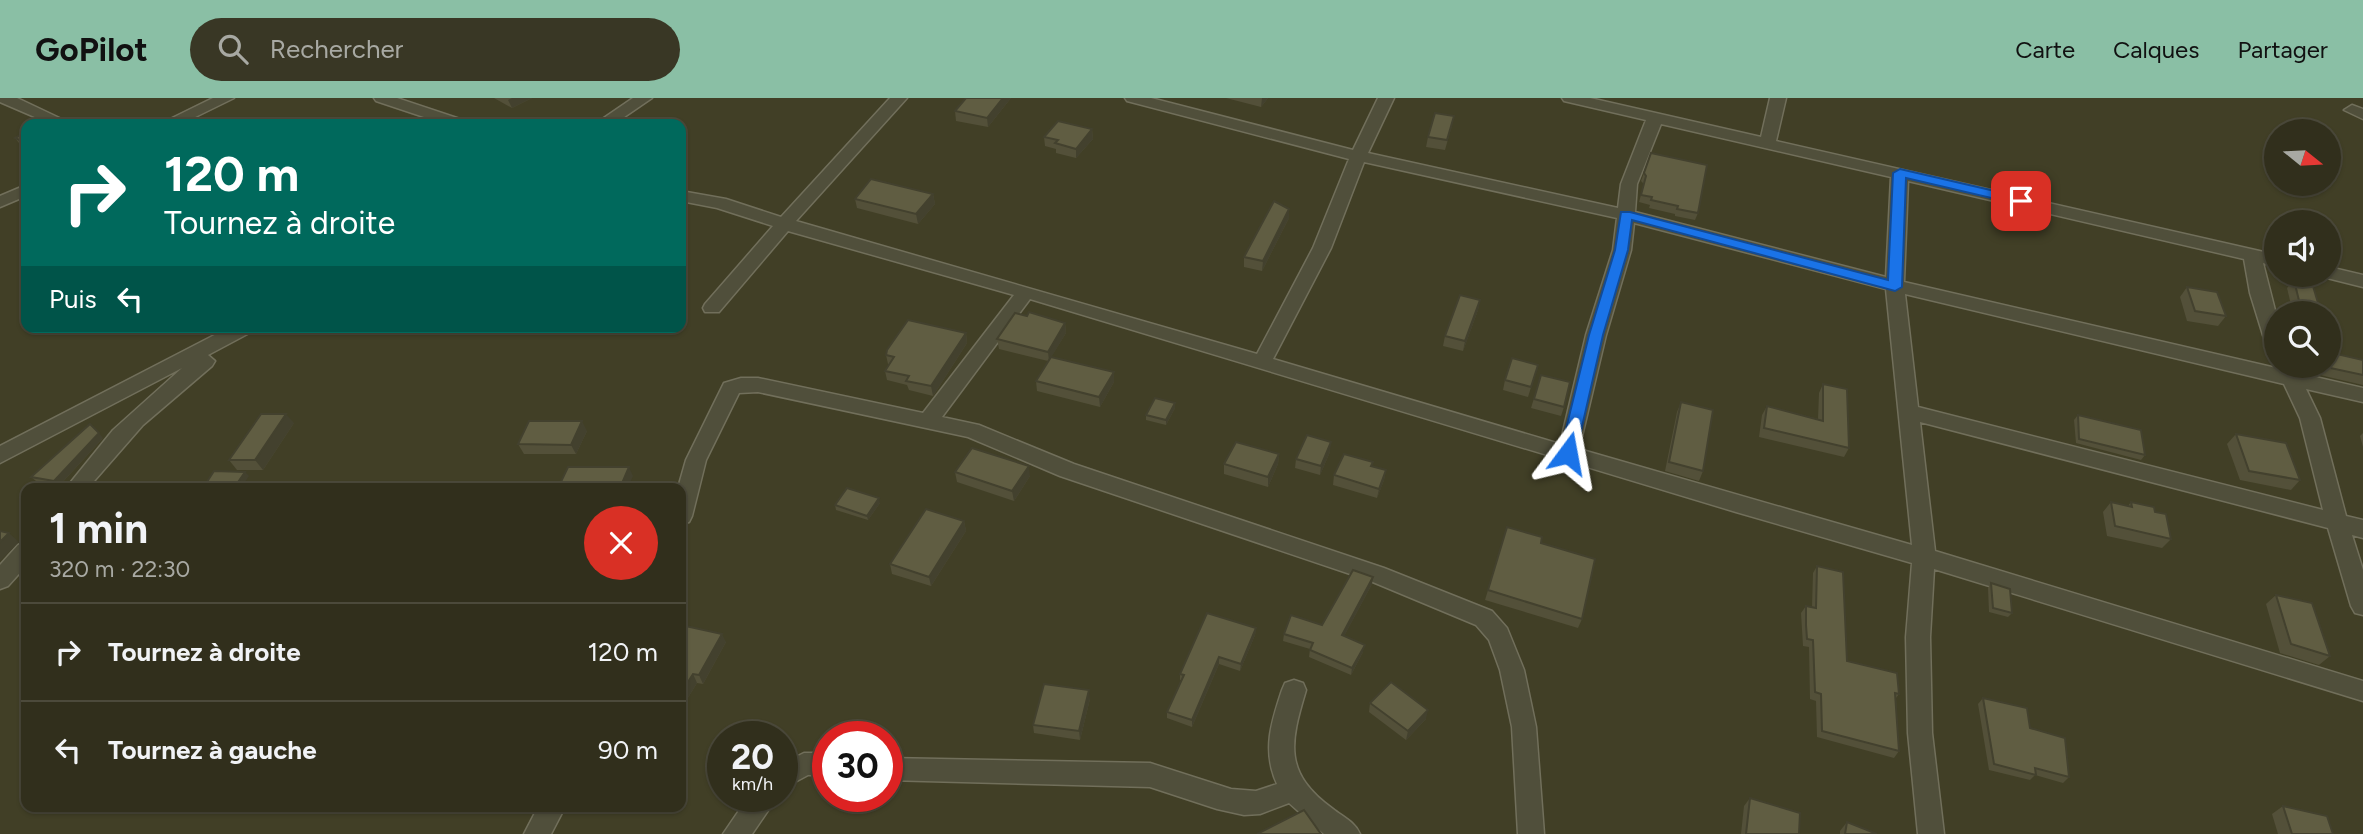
<!DOCTYPE html>
<html lang="fr">
<meta charset="utf-8">
<style>
:root{--surface:#312f1c;--page:#393725;--text:#f1f3f6;--muted:#a8a9a3;--line:#4c4a3b;--accent:#8abfa5}
body{margin:0;font-family:Figtree,sans-serif;background:var(--page);color:var(--text);height:100vh;display:flex;flex-direction:column;font-size:26px;white-space:nowrap}
*{box-sizing:border-box;margin:0}
p{font-size:23px;color:var(--muted)}
.icon{flex:none;width:38px;height:38px;fill:none;stroke:currentColor;stroke-width:2;stroke-linecap:round;stroke-linejoin:round}
.map{position:relative;flex:1;overflow:hidden}
.side{position:absolute;left:21px;top:385px;width:665px;height:329px;display:flex;flex-direction:column;background:var(--surface);border-radius:14px;box-shadow:0 2px 5px #0004,0 0 0 2px var(--line)}
.side>*{flex:none}
.hud{position:absolute;left:21px;top:21px;width:665px;height:214px;border-radius:14px;box-shadow:0 2px 5px #0004,0 0 0 2px var(--line);background:#00695c;color:#fff;overflow:hidden}
.needle{width:46px;rotate:108deg}
.controls{position:absolute;left:2264px;top:21px;display:grid;gap:14px}
.controls a{display:grid;place-items:center;width:77px;height:77px;border-radius:50%;background:var(--surface);box-shadow:0 2px 5px #0004,0 0 0 2px var(--line);font-size:35px}
.speed{position:absolute;left:707px;top:623px;display:flex;gap:14px;font-size:35px;font-weight:700;text-align:center}
.speed>*{display:grid;place-content:center;width:91px;height:91px;border-radius:50%;background:var(--surface);box-shadow:0 2px 5px #0004,0 0 0 2px var(--line);line-height:1}
.speed small{font-size:18px;font-weight:400}
.speed .limit{border:10px solid #d22;background:#fff;color:#111}
.pin{position:absolute;display:grid;place-items:center;width:60px;height:60px;color:#fff;margin:-30px;border-radius:14px;box-shadow:0 4px 10px #0006}
.me{position:absolute;width:77px;margin:-38px;rotate:13deg;stroke-linejoin:round;filter:drop-shadow(0 0 5px #0008)}
.turn{display:flex;align-items:center;gap:24px;height:147px;padding:0 28px;font-size:32px}
.turn .icon{width:91px;height:91px;stroke-width:2.5}
.turn b{display:block;font-size:49px;line-height:60px}
.then{display:flex;align-items:center;height:66px;padding:0 28px;background:#0003;gap:14px;font-size:26px}
.round{display:grid;place-items:center;flex:none;width:74px;height:74px;border-radius:37px;background:var(--page)}
.summary{display:flex;align-items:center;justify-content:space-between;height:119px;padding:0 28px}
h1{font-size:42px;font-weight:700;line-height:52px}
ul{padding:0;list-style:none}
li{display:flex;align-items:center;gap:21px;height:98px;padding:0 28px;border-top:2px solid var(--line)}
li div{flex:1}
li b{display:block;font-size:26px}
li em{font-style:normal}
header{display:flex;align-items:center;gap:42px;box-sizing:border-box;height:98px;padding:0 35px;background:var(--accent);color:#111}
header strong{font-size:33px}
nav{display:flex;gap:38px;margin-inline-start:auto;font-size:24px}
.search{width:490px;height:63px;background:var(--page);display:flex;align-items:center;gap:18px;box-sizing:border-box;padding:0 24px;border-radius:38px;color:var(--muted);font-size:26px}
.map>svg:first-child{display:block}
.lines{fill:none;stroke-linecap:round;stroke-linejoin:round}
.street-casing{stroke:#716f5b;stroke-width:3}
.street{fill:#504f3b;fill-rule:evenodd}
.wall{fill:#535039}
.shaded-wall{fill:#43412e}
.building{fill:#605d42;stroke:#43412e;stroke-width:2}
.route{fill:#1a73e8;stroke:#114b97;stroke-width:2}
</style>
<header>
<strong>GoPilot</strong>
<div class="search"><svg class="icon" aria-label="search" viewBox="0 0 24 24"><circle cx="10" cy="10" r="6"/><path d="M15 15l6 6"/></svg>Rechercher</div>
<nav><a>Carte</a><a>Calques</a><a>Partager</a></nav>
</header>
<div class="map">
<svg width="2363" height="736" viewBox="0 0 2363 736">
<rect width="100%" height="100%" fill="#413f26"/>
<g class="lines">
<!-- street casing -->
<g class="street-casing">
<g id="street">
<polygon points="0,0 17,0 72,26 51,26 0,4"/>
<polygon points="213,0 234,0 181,26 160,26"/>
<polygon points="374,0 397,0 466,23 468,26 445,26 376,3"/>
<polygon points="633,0 652,0 614,26 595,26"/>
<path d="M890,0H907L796,123L1257,256L1313,150L1349,61L1127,3L1125,0H1151L1353,52L1378,0H1394L1368,55L1618,110L1621,86L1646,22L1564,3L1562,0H1590L1761,39L1770,0H1786L1776,43L2277,157V169L2263,165L2277,220V256L2270,255L2267,250L2250,195L2244,161L1908,83L1904,184L2276,270L2278,268H2294L2298,275L2363,290V304L2306,291L2320,320L2346,418L2363,422V440L2352,437L2363,472V517L2355,515L2351,508L2328,430L1920,324L1935,453L2363,583V603L1934,471L1930,539L1932,635L1944,736H1918L1908,635L1906,539L1912,465L1736,414L1030,201L942,319L979,327L1074,366L1384,470L1492,513L1507,530L1524,572L1536,629L1544,736H1518L1512,629L1500,572L1489,542L1476,527L1368,482L1060,378L968,339L758,294L739,295L706,362L692,418L689,424L681,426V390H678L686,362L724,285L741,280H758L923,315L1014,197L788,133L719,214H705L703,210L705,206L773,128L717,110L681,103V93L726,101L781,119ZM1661,26L1891,79L1886,179L1635,114L1637,86ZM1364,64L1617,120L1613,152L1586,237L1560,346L1273,261L1331,150ZM1634,125L1886,191L1912,447L1579,351L1606,237L1631,152ZM1905,196L2284,286L2300,320L2323,412L1918,309Z"/>
<polygon points="2352,7 2363,11 2363,21 2344,12"/>
<polygon points="26,87 26,98 0,109 0,98"/>
<polygon points="2329,169 2363,177 2363,189 2323,179 2321,177 2329,177"/>
<polygon points="230,229 255,229 253,233 208,257 215,263 212,268 143,327 88,390 66,390 113,332 182,270 0,365 0,348"/>
<polygon points="26,444 26,468 8,488 0,491 0,467 18,447"/>
<path d="M1294,582L1303,585L1306,592C1290,645 1283,675 1333,711C1343,719 1355,724 1360,736H1324L1289,705L1260,716L1244,717L1217,711L1150,689L887,682V660L1150,665L1231,691L1256,693L1277,686C1262,653 1271,625 1282,592L1285,585Z"/>
<polygon points="804,655 828,655 828,677 808,677 782,691 782,666"/>
<polygon points="749,698 778,698 752,736 723,736"/>
<polygon points="538,709 565,709 551,736 524,736"/>
</g>
</g>
<!-- street -->
<use href="#street" class="street"/>
</g>
<!-- wall -->
<g class="wall">
<polygon points="494,0 532,0 512,10"/>
<polygon points="1011,0 988,29 956,23 955,13"/>
<polygon points="1226,0 1268,0 1261,9"/>
<polygon points="1452,27 1445,52 1426,49 1428,39"/>
<polygon points="1092,31 1093,41 1076,60 1056,55 1056,51 1045,48 1044,39"/>
<polygon points="26,34 26,51 23,50 15,40"/>
<polygon points="1644,75 1698,115 1695,122 1675,118 1675,116 1649,110 1650,107 1639,104 1644,86 1641,83"/>
<polygon points="933,96 935,106 918,126 857,110 855,101"/>
<polygon points="1289,120 1262,173 1244,169 1244,159"/>
<polygon points="2294,182 2321,215 2293,215 2287,190"/>
<polygon points="2187,189 2226,218 2218,228 2187,223 2180,199"/>
<polygon points="1480,202 1478,212 1463,253 1443,248 1445,238"/>
<polygon points="1065,225 1066,235 1051,259 1114,284 1100,309 1037,293 1036,283 1048,263 999,251 997,241"/>
<polygon points="966,235 967,245 933,298 909,292 907,287 887,282 885,273 889,266 888,266 886,257"/>
<polygon points="2332,255 2363,262 2363,287 2307,274 2306,268 2329,268"/>
<polygon points="1538,267 1528,299 1503,292 1505,282"/>
<polygon points="1541,277 1564,309 1561,318 1531,310"/>
<polygon points="1823,286 1849,350 1844,359 1759,339 1762,317 1767,308 1818,321 1819,295"/>
<polygon points="1681,304 1703,373 1699,383 1665,373 1677,314"/>
<polygon points="1175,310 1166,327 1146,322 1146,317"/>
<polygon points="2078,317 2145,357 2141,362 2076,345 2074,322"/>
<polygon points="294,325 263,372 237,372 229,362"/>
<polygon points="587,333 576,356 524,356 518,346"/>
<polygon points="2363,335 2363,349 2360,338"/>
<polygon points="2236,336 2300,382 2291,392 2240,382 2227,346"/>
<polygon points="103,340 59,388 36,383 31,379"/>
<polygon points="1330,354 1320,377 1295,370 1296,361"/>
<polygon points="1279,356 1278,366 1268,389 1224,376 1224,366"/>
<polygon points="1372,368 1386,372 1384,382 1377,400 1333,387 1334,377"/>
<polygon points="955,374 1030,378 1014,403 957,384"/>
<polygon points="2111,404 2128,408 2131,404 2155,414 2171,441 2162,450 2107,438 2103,414"/>
<polygon points="880,405 868,422 836,412 835,407"/>
<polygon points="964,423 966,433 931,488 892,476 890,466"/>
<polygon points="1507,429 1541,445 1582,521 1578,530 1485,502"/>
<polygon points="1817,468 1847,563 1899,596 1896,600 1899,653 1894,660 1817,639 1816,603 1810,601 1809,549 1803,548 1801,515 1806,508 1812,509 1813,475"/>
<polygon points="1991,485 2012,515 2008,519 1989,514 1988,490"/>
<polygon points="1372,486 1344,538 1363,554 1351,577 1309,559 1310,551 1283,543 1284,536 1322,527"/>
<polygon points="2276,497 2330,558 2319,567 2280,555 2266,506"/>
<polygon points="681,527 726,544 703,586 697,585 681,611"/>
<polygon points="1256,530 1255,537 1240,573 1219,566 1192,629 1167,620 1167,614 1181,582 1180,582 1180,576"/>
<polygon points="1983,600 2030,630 2069,679 2063,685 2035,677 2030,682 1989,672 1978,606"/>
<polygon points="1090,601 1080,642 1034,635 1033,627"/>
<polygon points="1370,605 1426,621 1406,642 1369,614"/>
<polygon points="1750,700 1799,736 1741,736 1744,708"/>
<polygon points="2283,708 2333,736 2278,736 2272,716"/>
<polygon points="1847,724 1877,736 1840,736 1840,733"/>
</g>
<!-- shaded-wall -->
<g class="shaded-wall">
<polygon points="512,0 532,0 512,10 508,2"/>
<polygon points="1003,0 1011,0 988,29 987,20"/>
<polygon points="1262,0 1268,0 1261,9"/>
<polygon points="1092,31 1093,41 1076,60 1076,51"/>
<polygon points="933,96 935,106 918,126 916,116"/>
<polygon points="1289,111 1289,120 1262,173 1263,163"/>
<polygon points="1480,202 1478,212 1463,253 1465,243"/>
<polygon points="1065,225 1066,235 1049,263 1048,254"/>
<polygon points="966,235 967,245 933,298 931,288"/>
<polygon points="1114,274 1114,284 1100,309 1099,299"/>
<polygon points="1175,305 1175,310 1166,327 1166,322"/>
<polygon points="286,316 294,325 263,372 255,362"/>
<polygon points="582,323 587,333 576,356 571,347"/>
<polygon points="99,335 103,340 59,388 54,383"/>
<polygon points="1331,344 1330,354 1320,377 1321,368"/>
<polygon points="1279,356 1278,366 1268,389 1268,379"/>
<polygon points="1029,368 1030,378 1014,403 1012,393"/>
<polygon points="629,369 633,378 628,390 620,390"/>
<polygon points="1386,372 1384,382 1377,400 1379,391"/>
<polygon points="245,374 249,378 241,390 234,390"/>
<polygon points="879,400 880,405 868,422 867,418"/>
<polygon points="964,423 966,433 931,488 929,479"/>
<polygon points="9,435 19,444 0,463 0,444"/>
<polygon points="1373,479 1372,486 1341,544 1342,537"/>
<polygon points="1256,530 1255,537 1240,573 1241,566"/>
<polygon points="722,536 726,544 703,586 699,577"/>
<polygon points="1365,547 1363,554 1351,577 1352,570"/>
<polygon points="1219,559 1219,566 1192,629 1192,622"/>
<polygon points="693,576 697,585 681,611 681,595"/>
<polygon points="1089,592 1090,601 1080,642 1079,633"/>
<polygon points="1428,612 1426,621 1406,642 1408,633"/>
</g>
<!-- building -->
<g class="building">
<polygon points="966,0 1003,0 987,20 955,13"/>
<polygon points="1435,15 1454,18 1447,42 1428,39"/>
<polygon points="299,22 311,26 291,26"/>
<polygon points="1058,23 1092,31 1076,51 1055,45 1058,42 1044,39"/>
<polygon points="26,34 26,45 15,40"/>
<polygon points="1651,55 1707,67 1698,115 1677,111 1678,108 1651,102 1652,99 1641,97 1646,78 1644,75"/>
<polygon points="871,81 933,96 916,116 855,101"/>
<polygon points="1274,103 1289,111 1263,163 1244,159"/>
<polygon points="2310,178 2321,215 2302,215 2294,182"/>
<polygon points="2187,189 2217,194 2226,218 2195,213"/>
<polygon points="1460,197 1480,202 1465,243 1445,238"/>
<polygon points="1029,214 1065,225 1048,254 997,241 1015,215 1027,218"/>
<polygon points="908,222 966,235 931,288 906,283 909,278 885,273 894,259 886,257 887,252"/>
<polygon points="2329,246 2332,255 2363,262 2363,277 2321,268 2329,268"/>
<polygon points="1051,259 1114,274 1099,299 1036,283"/>
<polygon points="1512,260 1538,267 1531,289 1505,282"/>
<polygon points="1541,277 1570,284 1564,309 1534,301"/>
<polygon points="1823,286 1847,291 1849,350 1764,330 1767,308 1823,323"/>
<polygon points="1155,300 1175,305 1166,322 1146,317"/>
<polygon points="1681,304 1713,312 1703,373 1669,364"/>
<polygon points="261,316 286,316 255,362 229,362"/>
<polygon points="2078,317 2141,332 2145,357 2079,341"/>
<polygon points="529,323 582,323 571,347 518,346"/>
<polygon points="90,326 99,335 54,383 31,379"/>
<polygon points="2236,336 2286,345 2300,382 2249,373"/>
<polygon points="1307,337 1331,344 1321,368 1296,361"/>
<polygon points="1236,344 1279,356 1268,379 1224,366"/>
<polygon points="972,350 1029,368 1012,393 955,374"/>
<polygon points="1344,356 1373,364 1371,368 1386,372 1379,391 1334,377"/>
<polygon points="568,369 629,369 620,390 558,390"/>
<polygon points="214,373 245,374 234,390 203,390"/>
<polygon points="847,390 879,400 867,418 835,407"/>
<polygon points="2111,404 2132,409 2131,404 2154,409 2155,414 2166,416 2171,441 2115,428"/>
<polygon points="926,411 964,423 929,479 890,466"/>
<polygon points="1507,429 1542,439 1541,445 1595,461 1582,521 1488,492"/>
<polygon points="0,433 9,435 0,444"/>
<polygon points="1817,468 1843,474 1847,563 1897,575 1899,596 1895,595 1899,653 1822,633 1821,596 1815,594 1813,542 1807,541 1806,527 1806,508 1816,510"/>
<polygon points="1353,472 1373,479 1342,537 1365,547 1352,570 1310,552 1313,545 1284,536 1291,517 1322,527"/>
<polygon points="1991,485 2010,491 2012,515 1993,510"/>
<polygon points="2276,497 2312,505 2330,558 2291,546"/>
<polygon points="1207,515 1256,530 1241,566 1219,559 1192,622 1167,614 1184,577 1180,576"/>
<polygon points="681,527 722,536 699,577 693,576 681,595"/>
<polygon points="1391,584 1428,612 1408,633 1370,605"/>
<polygon points="1044,586 1089,592 1079,633 1033,627"/>
<polygon points="1983,600 2027,610 2030,630 2065,640 2069,679 2035,670 2036,677 1994,666"/>
<polygon points="1750,700 1800,715 1799,736 1746,736"/>
<polygon points="2283,708 2327,718 2333,736 2292,736"/>
<polygon points="1304,712 1321,736 1257,736"/>
<polygon points="1847,724 1877,736 1845,736"/>
</g>
<!-- route -->
<polygon class="route" points="1900,71 2025,100 2027,103 2021,107 1906,80 1902,189 1895,193 1632,122 1628,152 1603,237 1576,355 1574,359 1563,359 1560,355 1589,237 1615,152 1621,114 1630,114 1888,182 1893,75"/>
</svg>
<div class="controls">
<a><svg class="needle" viewBox="-14 -14 28 28"><path d="M0-13l5 13h-10z" fill="#e53935"/><path d="M0 13l5-13h-10z" fill="#a8a9a3"/></svg></a>
<a><svg class="icon" aria-label="sound" viewBox="0 0 24 24"><path d="M4 9h4l5-4v14l-5-4H4zM17 9q2 3 0 6"/></svg></a>
<a><svg class="icon" aria-label="search" viewBox="0 0 24 24"><circle cx="10" cy="10" r="6"/><path d="M15 15l6 6"/></svg></a>
</div>
<div class="speed"><div>20<small>km/h</small></div><div class="limit">30</div></div>
<div class="pin" style="left:2021px;top:103px;background:#d93025"><svg class="icon" aria-label="arrive" viewBox="0 0 24 24"><path d="M6 21V4h12l-3 4 3 4H6"/></svg></div>
<svg class="me" style="left:1568px;top:355px" viewBox="-20 -20 40 40"><path d="M0-17L14 15 0 8-14 15z" fill="#1a73e8" stroke="#fff" stroke-width="4"/></svg>
<div class="hud">
<div class="turn"><svg class="icon" aria-label="right" viewBox="0 0 24 24"><path d="M7 20v-9h11M14 6l5 5-5 5"/></svg><div><b>120 m</b>Tournez à droite</div></div>
<div class="then">Puis<svg class="icon" aria-label="left" viewBox="0 0 24 24"><path d="M17 20v-9H6M10 6l-5 5 5 5"/></svg></div>
</div>
<section class="side">
<div class="summary"><div><h1>1 min</h1><p>320 m · 22:30</p></div><a class="round" style="background:#d93025;color:#fff"><svg class="icon" aria-label="close" viewBox="0 0 24 24"><path d="M6 6l12 12M18 6L6 18"/></svg></a></div>
<ul>
<li><svg class="icon" aria-label="right" viewBox="0 0 24 24"><path d="M7 20v-9h11M14 6l5 5-5 5"/></svg><div><b>Tournez à droite</b></div><em>120 m</em></li>
<li><svg class="icon" aria-label="left" viewBox="0 0 24 24"><path d="M17 20v-9H6M10 6l-5 5 5 5"/></svg><div><b>Tournez à gauche</b></div><em>90 m</em></li>
</ul>
</section>
</div>
